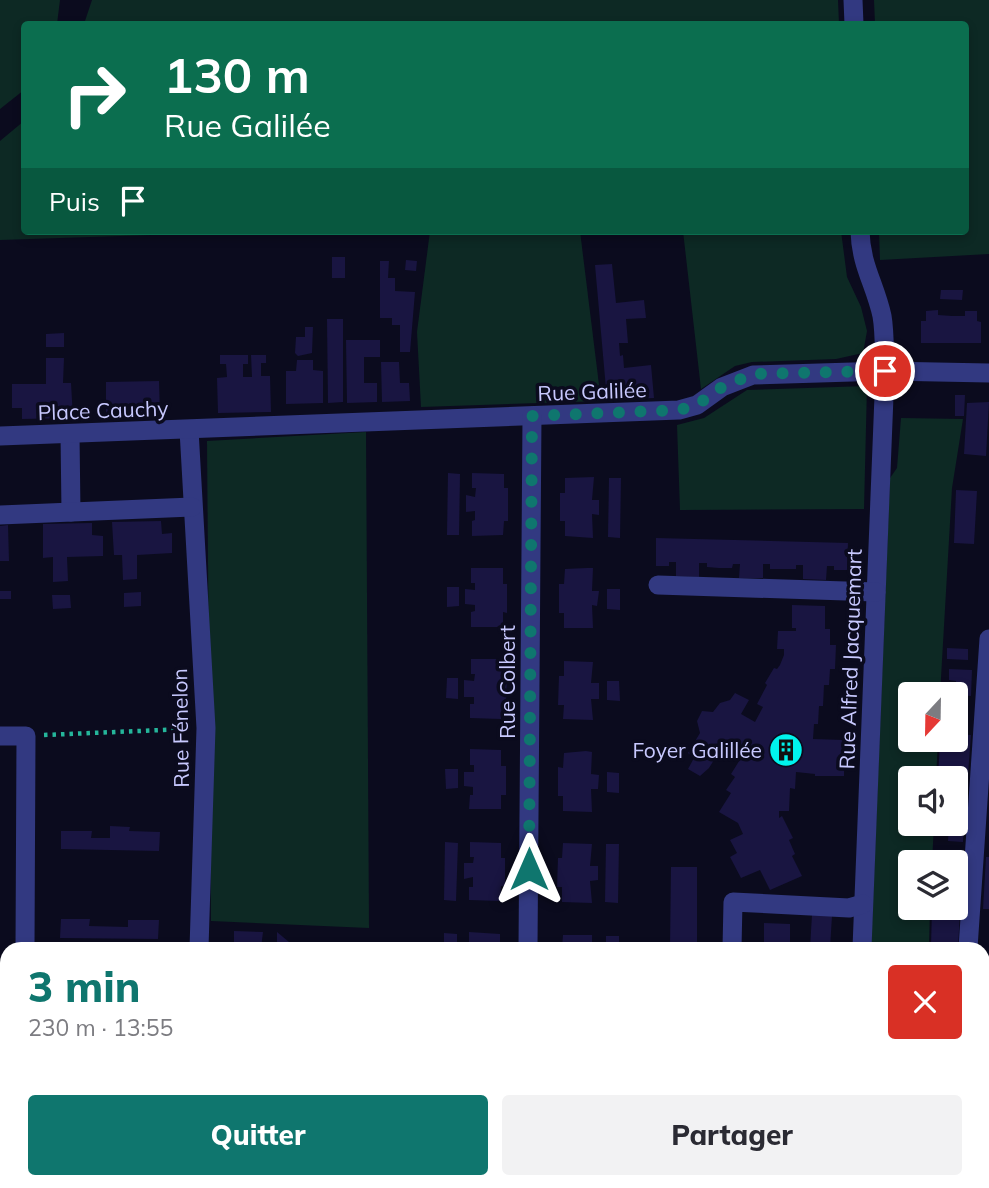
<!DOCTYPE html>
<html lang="fr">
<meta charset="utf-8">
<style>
:root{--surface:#fff;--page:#f2f2f3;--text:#2b2b33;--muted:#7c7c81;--accent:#0f766e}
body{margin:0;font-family:Mulish,sans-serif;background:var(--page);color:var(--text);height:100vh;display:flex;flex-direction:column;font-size:26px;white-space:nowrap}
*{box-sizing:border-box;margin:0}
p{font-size:23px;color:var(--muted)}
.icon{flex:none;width:38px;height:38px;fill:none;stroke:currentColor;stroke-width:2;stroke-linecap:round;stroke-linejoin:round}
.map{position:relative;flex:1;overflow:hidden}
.sheet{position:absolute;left:0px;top:942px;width:990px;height:247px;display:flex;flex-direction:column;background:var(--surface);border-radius:21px 21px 0 0;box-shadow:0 4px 10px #0003}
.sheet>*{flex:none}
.banner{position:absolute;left:21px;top:21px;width:948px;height:214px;border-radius:7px;box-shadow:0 4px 10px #0003;background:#0b6e4f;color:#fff;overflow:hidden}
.needle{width:46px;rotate:202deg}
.tools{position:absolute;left:898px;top:682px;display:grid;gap:14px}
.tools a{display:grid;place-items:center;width:70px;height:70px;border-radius:7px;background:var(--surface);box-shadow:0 4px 10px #0003;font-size:35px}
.pin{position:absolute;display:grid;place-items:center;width:60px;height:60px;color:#fff;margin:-30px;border:4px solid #fff;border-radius:50%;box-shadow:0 2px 7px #0007}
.me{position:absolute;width:77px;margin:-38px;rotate:0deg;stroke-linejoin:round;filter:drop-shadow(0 0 5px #0008)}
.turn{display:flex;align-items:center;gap:24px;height:147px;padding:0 28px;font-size:32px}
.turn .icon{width:91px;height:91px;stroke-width:2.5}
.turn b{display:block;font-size:49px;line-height:60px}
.then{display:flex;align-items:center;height:66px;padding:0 28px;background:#0003;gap:14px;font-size:26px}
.round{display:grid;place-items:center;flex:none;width:74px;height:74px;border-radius:7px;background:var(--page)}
.overview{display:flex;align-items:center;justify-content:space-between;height:119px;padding:0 28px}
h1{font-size:42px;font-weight:800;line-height:52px;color:var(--accent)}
.primary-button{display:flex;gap:14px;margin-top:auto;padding:14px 28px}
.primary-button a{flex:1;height:80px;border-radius:7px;background:var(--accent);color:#fff;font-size:28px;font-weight:800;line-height:80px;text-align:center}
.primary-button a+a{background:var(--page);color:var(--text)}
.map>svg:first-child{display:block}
.green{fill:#0d2924}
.building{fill:#191541}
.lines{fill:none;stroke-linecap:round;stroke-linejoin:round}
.path{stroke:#25b69b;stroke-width:4.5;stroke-dasharray:3.5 5;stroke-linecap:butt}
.lane{stroke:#323981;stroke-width:10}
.street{stroke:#323981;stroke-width:19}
.route{stroke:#0f766e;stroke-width:12;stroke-dasharray:0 21.6}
.labels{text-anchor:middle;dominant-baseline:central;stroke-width:7;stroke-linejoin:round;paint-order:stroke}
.street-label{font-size:21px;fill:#c8c9ff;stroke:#0b0b1e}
.poi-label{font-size:21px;fill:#c8c9ff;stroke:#0b0b1e;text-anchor:end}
</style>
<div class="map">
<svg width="989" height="1188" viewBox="0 0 989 1188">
<rect width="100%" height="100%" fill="#0b0b1e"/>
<!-- green -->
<g class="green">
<polygon points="0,0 60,0 57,24 24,24 24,90 0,109"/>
<polygon points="92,0 838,0 839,24 84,24"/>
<polygon points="874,0 989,0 989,254 880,260 879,231 966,231 966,24 875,24"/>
<polygon points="24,121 24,231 181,231 181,234 0,240 0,141"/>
<polygon points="430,231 580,231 601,401 421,407 417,332"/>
<polygon points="683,231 841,231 847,277 861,307 867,331 863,353 836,359 752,362 735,366 701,389"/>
<polygon points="867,386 864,509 680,510 677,425 704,418 747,390"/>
<polygon points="901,418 963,419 952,488 940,695 910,695 910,740 938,740 936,779 910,779 910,824 934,824 932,863 910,863 910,908 930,908 929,948 871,948 890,478 897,468"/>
<polygon points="366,432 369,928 211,921 207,441"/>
</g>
<!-- building -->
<g class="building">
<rect x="332" y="257" width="13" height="21"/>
<polygon points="406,260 417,261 416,271 405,270"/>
<polygon points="380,261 389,261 388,278 395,278 395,291 415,292 410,352 400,352 400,325 392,325 392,318 380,318"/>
<polygon points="612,264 616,303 644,300 646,318 626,319 628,343 619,343 620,356 623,355 624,368 651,365 654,398 607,400 595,265"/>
<polygon points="941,290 963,290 962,300 940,299"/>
<polygon points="938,310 938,315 952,316 965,316 965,311 977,311 977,321 981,322 981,343 921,343 921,321 926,321 926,311"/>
<polygon points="327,319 343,319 343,402 328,403"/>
<polygon points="305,327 313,327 312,353 298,356 295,353 296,337 305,337"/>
<polygon points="64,333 64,347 46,347 46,334"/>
<polygon points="346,340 380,340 380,357 364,357 364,383 377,383 377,402 347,403"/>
<polygon points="220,355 248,355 248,364 243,364 243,377 252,377 251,355 266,355 266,363 261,363 261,376 270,376 271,412 218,413 217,378 227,377 226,364 220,364"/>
<polygon points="46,358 64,358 63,383 71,383 73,418 22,419 22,408 12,408 12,384 46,384"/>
<polygon points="297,360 313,360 313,370 323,371 323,403 286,404 286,371 296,371"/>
<polygon points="381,362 399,362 400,383 409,383 410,401 382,402"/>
<polygon points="159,381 160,415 106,417 106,382"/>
<polygon points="955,395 965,395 964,416 955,416"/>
<polygon points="989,402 986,456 964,454 967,403"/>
<polygon points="448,473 460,474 459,535 447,535"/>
<polygon points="472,473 504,474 504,488 508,488 508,521 504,521 503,535 472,536 472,521 475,520 475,511 466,512 466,495 475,497 476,488 472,488"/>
<polygon points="594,477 592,500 599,500 599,515 592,514 593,538 565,536 565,521 560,521 560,493 565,493 565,478"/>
<polygon points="609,478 621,478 620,538 608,537"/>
<polygon points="956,490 977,491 974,544 954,543"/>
<polygon points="161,521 162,534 172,533 172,553 137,555 137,579 123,580 122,555 114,555 112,522"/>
<polygon points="92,523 92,535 103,536 103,556 67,557 68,581 53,582 53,557 43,558 43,524"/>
<polygon points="8,525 9,561 0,561 0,526"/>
<polygon points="656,538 848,543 847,570 834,570 834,566 827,566 826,580 803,579 803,565 796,565 796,569 770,569 770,564 763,564 763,578 739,578 740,564 733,564 732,568 719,568 707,567 707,563 699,563 699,577 676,576 676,562 669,562 669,566 656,566"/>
<polygon points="471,568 503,568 503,584 507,584 507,613 503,612 503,627 471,627 471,612 475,611 475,605 465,604 465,589 475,590 475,583 471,583"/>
<polygon points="587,568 593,568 592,591 599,591 597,606 592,605 593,628 564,628 564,613 559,613 559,584 564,584 565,569"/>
<polygon points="447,587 459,587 459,606 447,607"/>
<polygon points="607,589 620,589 620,610 607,609"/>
<rect x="0" y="591" width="11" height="8"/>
<polygon points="141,592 141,606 124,607 124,593"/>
<polygon points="52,595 70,595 71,608 53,609"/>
<polygon points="792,605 825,606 825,629 830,629 830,645 836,645 835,669 830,669 829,685 824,685 823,706 819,706 818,724 814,724 813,739 844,740 844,776 815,776 815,774 796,772 795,789 790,788 789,811 779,811 779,818 782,816 793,838 789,840 795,854 792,856 802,876 770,890 760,870 741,878 730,857 737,853 730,840 743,834 738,823 719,812 731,793 726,790 735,777 731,774 741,758 722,747 709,768 700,776 688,769 694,758 688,753 700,733 697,721 702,711 713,712 720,703 730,700 735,693 749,700 741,714 755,722 763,707 757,704 767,685 765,683 774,668 777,669 780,665 784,655 784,649 777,649 778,631 796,631 796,628 792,628"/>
<polygon points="947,648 968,649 968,660 947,659"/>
<polygon points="471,659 502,659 502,674 507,674 506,704 502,704 501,719 470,718 470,704 474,704 474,697 464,697 464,680 474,681 475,674 471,674"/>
<polygon points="564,661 593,662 591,683 599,683 599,699 591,699 593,720 563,719 564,705 558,705 559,676 564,676"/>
<polygon points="949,669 972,670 971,696 955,695 956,681 949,680"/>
<polygon points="447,678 458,678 458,699 446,698"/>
<polygon points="607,681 619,681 620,701 607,700"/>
<polygon points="956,734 971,735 967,787 965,787 963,842 948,841 949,824 956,824 956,779 938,779 940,740 956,740"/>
<polygon points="470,749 501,750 501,766 506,766 506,795 501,795 501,809 469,809 470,795 473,795 473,787 464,786 464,772 474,772 474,765 470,765"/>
<polygon points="586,751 592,752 591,774 599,775 598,789 591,789 592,812 563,811 563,796 558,796 558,767 563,768 564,753"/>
<polygon points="445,769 458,769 458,788 446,789"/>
<polygon points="607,772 619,773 619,793 607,792"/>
<polygon points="110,826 130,827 129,831 160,832 159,851 61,849 61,831 92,831 91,838 110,838"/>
<polygon points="445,842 458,843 456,901 444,900"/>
<polygon points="470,842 501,843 501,858 505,858 505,886 501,886 500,901 469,900 469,887 473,887 473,877 464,879 464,863 473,863 474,857 470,857"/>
<polygon points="563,843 592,844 590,866 598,866 598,880 590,881 592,903 562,902 562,887 557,887 558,858 562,858"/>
<polygon points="606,844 619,844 618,903 605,902"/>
<polygon points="986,857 989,857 989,909 983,909"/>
<polygon points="671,867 697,867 697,944 720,944 720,948 670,948"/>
<polygon points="956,875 962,875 958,948 931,946 932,908 956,908"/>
<polygon points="812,915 832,916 830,948 810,948"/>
<polygon points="61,919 90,919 89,926 128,927 128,920 159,920 158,939 60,938"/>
<polygon points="764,923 790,924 790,948 741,948 741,944 764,944"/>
<polygon points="234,931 263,932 261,948 231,948 231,946 234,946"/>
<polygon points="277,932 289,942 289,948 277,948"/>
<polygon points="469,932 500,934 500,948 469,948"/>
<polygon points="444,933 457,934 457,948 444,948"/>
<polygon points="563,935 592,935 592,948 562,948"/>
<rect x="606" y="936" width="13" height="12"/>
<polygon points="984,984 989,984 988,1022 984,1022"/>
<rect x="984" y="1039" width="5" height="38"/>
<polygon points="58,1181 156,1181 156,1188 57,1188"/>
<polygon points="227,1181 240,1182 240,1188 227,1188"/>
<polygon points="297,1181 328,1181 328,1188 277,1188 277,1184 297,1184"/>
<polygon points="399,1181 430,1181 430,1185 465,1185 465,1181 496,1181 496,1188 398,1188"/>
<polygon points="651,1181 682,1181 682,1188 650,1188"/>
</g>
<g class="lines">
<!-- path -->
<g class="path">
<polyline points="44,735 186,729"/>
<polyline points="935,1188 936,1181"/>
</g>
<!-- lane -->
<polyline class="lane" points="732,1187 827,1188"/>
<!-- street -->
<g class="street">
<polyline points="853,0 854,24"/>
<path d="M860,231C861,266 875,284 882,316C885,333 884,353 885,371L862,948"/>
<polyline points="189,430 206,728 199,948"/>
<polyline points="70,434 71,512"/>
<polyline points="0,436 679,410 697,405 722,387 753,375 885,371 989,373"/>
<polyline points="0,515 192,507"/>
<polyline points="658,585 876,592"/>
<polyline points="0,736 26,736 25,948"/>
<polyline points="528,948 532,416"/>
<polyline points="732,948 733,902 849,908 863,904"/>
<polyline points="968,948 989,639"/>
<polyline points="23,1188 23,1181"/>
<polyline points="193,1188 193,1181"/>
<polyline points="362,1188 362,1181"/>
<polyline points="527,1188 527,1181"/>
</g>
</g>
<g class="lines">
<!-- route -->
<polyline class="route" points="529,869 532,416 679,410 697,405 722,387 753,374 885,371"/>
</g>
<!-- icons -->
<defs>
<g id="building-disc" transform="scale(1.75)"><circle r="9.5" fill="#00f3ed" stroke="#0b0b1e"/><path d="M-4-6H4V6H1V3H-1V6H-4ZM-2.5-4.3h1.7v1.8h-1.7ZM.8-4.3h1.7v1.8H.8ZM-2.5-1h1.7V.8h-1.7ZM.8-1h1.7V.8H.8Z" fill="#111"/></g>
</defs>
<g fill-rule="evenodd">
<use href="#building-disc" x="786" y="750"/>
</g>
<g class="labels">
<!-- street labels -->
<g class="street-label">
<text transform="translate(592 391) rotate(-2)">Rue Galilée</text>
<text transform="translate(103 410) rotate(-2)">Place Cauchy</text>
<text transform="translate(850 659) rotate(-88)">Rue Alfred Jacquemart</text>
<text transform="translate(507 682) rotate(-90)">Rue Colbert</text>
<text transform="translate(180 728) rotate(-91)">Rue Fénelon</text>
</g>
<!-- poi labels -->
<g class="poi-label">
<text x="762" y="750">Foyer Galillée</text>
</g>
</g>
</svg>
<div class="tools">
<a><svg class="needle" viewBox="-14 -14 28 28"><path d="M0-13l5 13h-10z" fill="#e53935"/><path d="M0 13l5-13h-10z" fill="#7c7c81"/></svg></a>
<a><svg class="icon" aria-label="sound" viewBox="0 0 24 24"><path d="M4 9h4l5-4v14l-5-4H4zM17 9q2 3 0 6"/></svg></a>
<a><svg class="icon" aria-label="layers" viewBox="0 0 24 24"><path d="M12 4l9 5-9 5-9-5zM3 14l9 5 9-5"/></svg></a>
</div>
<div class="pin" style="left:885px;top:371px;background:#d93025"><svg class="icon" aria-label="arrive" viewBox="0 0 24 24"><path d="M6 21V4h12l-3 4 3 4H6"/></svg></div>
<svg class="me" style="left:529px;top:869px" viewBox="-20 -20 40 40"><path d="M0-17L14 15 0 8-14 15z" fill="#0f766e" stroke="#fff" stroke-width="4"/></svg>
<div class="banner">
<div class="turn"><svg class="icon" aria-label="right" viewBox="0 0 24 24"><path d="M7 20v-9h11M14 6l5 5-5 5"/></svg><div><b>130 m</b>Rue Galilée</div></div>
<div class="then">Puis<svg class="icon" aria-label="arrive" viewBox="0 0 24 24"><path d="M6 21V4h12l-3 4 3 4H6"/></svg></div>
</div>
<section class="sheet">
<div class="overview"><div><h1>3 min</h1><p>230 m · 13:55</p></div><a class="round" style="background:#d93025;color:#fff"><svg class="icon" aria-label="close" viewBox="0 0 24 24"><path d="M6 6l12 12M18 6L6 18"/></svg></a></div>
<div class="primary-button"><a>Quitter</a><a>Partager</a></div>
</section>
</div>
